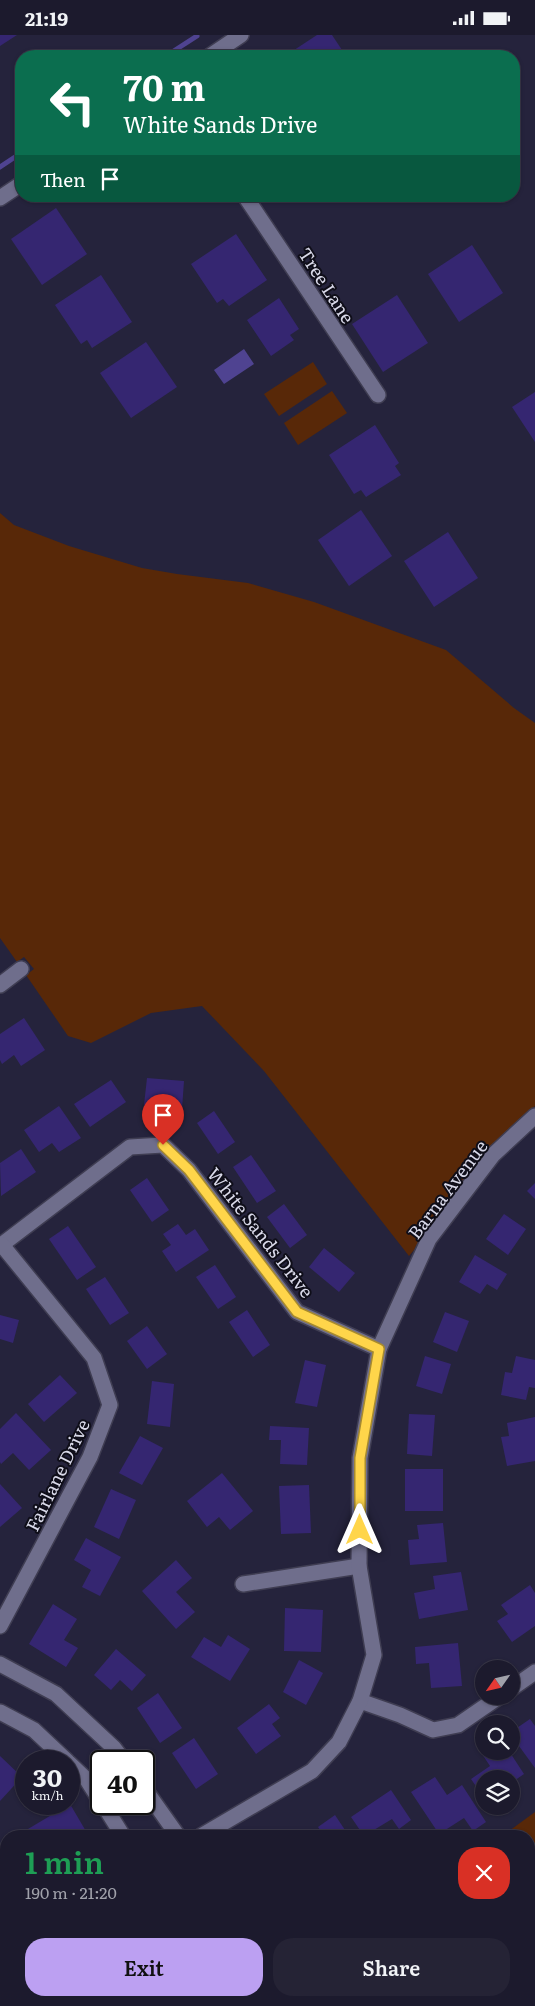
<!DOCTYPE html>
<meta charset="utf-8">
<style>
:root{--surface:#1c1a2d;--page:#252335;--text:#f1f3f6;--muted:#a0a1aa;--line:#3a3849;--accent:#bca0f2}
body{margin:0;font-family:Literata,serif;background:var(--page);color:var(--text);height:100vh;display:flex;flex-direction:column;font-size:19px;white-space:nowrap}
*{box-sizing:border-box;margin:0}
p{font-size:16px;color:var(--muted)}
.icon{flex:none;width:28px;height:28px;fill:none;stroke:currentColor;stroke-width:2;stroke-linecap:round;stroke-linejoin:round}
.map{position:relative;flex:1;overflow:hidden}
.drawer{position:absolute;left:0px;top:1795px;width:535px;height:176px;display:flex;flex-direction:column;background:var(--surface);border-radius:20px 20px 0 0;box-shadow:0 1px 4px #0004,0 0 0 1px var(--line)}
.drawer>*{flex:none}
.top-card{position:absolute;left:15px;top:15px;width:505px;height:152px;border-radius:20px;box-shadow:0 1px 4px #0004,0 0 0 1px var(--line);background:#0b6e4f;color:#fff;overflow:hidden}
.needle{width:32px;rotate:236deg}
.controls{position:absolute;left:475px;top:1625px;display:grid;gap:10px}
.controls a{display:grid;place-items:center;width:45px;height:45px;border-radius:50%;background:var(--surface);box-shadow:0 1px 4px #0004,0 0 0 1px var(--line);font-size:25px}
.speed{position:absolute;left:15px;top:1715px;display:flex;gap:10px;font-size:25px;font-weight:700;text-align:center}
.speed>*{display:grid;place-content:center;width:65px;height:65px;border-radius:50%;background:var(--surface);box-shadow:0 1px 4px #0004,0 0 0 1px var(--line);line-height:1}
.speed small{font-size:12px;font-weight:400}
.speed .limit{border:2px solid #111;border-radius:8px;background:#fff;color:#111}
.pin{position:absolute;display:grid;place-items:center;width:42px;height:42px;color:#fff;margin:-51px -21px;border-radius:50% 50% 50% 0;rotate:-45deg;box-shadow:0 0 5px #0007}
.pin .icon{rotate:45deg}
.me{position:absolute;width:55px;margin:-28px;rotate:0deg;stroke-linejoin:round;filter:drop-shadow(0 0 4px #0008)}
.turn{display:flex;align-items:center;gap:18px;height:105px;padding:0 25px;font-size:22px}
.turn .icon{width:65px;height:65px;stroke-width:2.5}
.turn b{display:block;font-size:35px;line-height:42px}
.then{display:flex;align-items:center;height:48px;padding:0 25px;background:#0003;gap:10px;font-size:19px}
.round{display:grid;place-items:center;flex:none;width:52px;height:52px;border-radius:20px;background:var(--page)}
.overview{display:flex;align-items:center;justify-content:space-between;height:85px;padding:0 25px}
h1{font-size:30px;font-weight:600;line-height:38px;color:#1e9e55}
.button{display:flex;gap:10px;margin-top:auto;padding:10px 25px}
.button a{flex:1;height:58px;border-radius:20px;background:var(--accent);color:#111;font-size:20px;font-weight:600;line-height:58px;text-align:center}
.button a+a{background:var(--page);color:var(--text)}
.status{display:flex;justify-content:space-between;align-items:center;height:35px;padding:0 25px;background:var(--surface);direction:ltr}
.status svg{height:14px;fill:currentColor}
.map>svg:first-child{display:block}
.green{fill:#582808}
.water{fill:#4f4391}
.lines{fill:none;stroke-linecap:round;stroke-linejoin:round}
.stream{stroke:#4f4391;stroke-width:5}
.building{fill:#352671}
.minor-casing{stroke:#3f3d52;stroke-width:18}
.minor{stroke:#6f6e8c;stroke-width:15}
.route-casing{stroke:#a68a30;stroke-width:12}
.route{stroke:#ffd54a;stroke-width:9}
.labels{text-anchor:middle;dominant-baseline:central;stroke-width:4;stroke-linejoin:round;paint-order:stroke}
.street-label{font-size:18px;fill:#d9d9e9;stroke:#0f0e19}
</style>
<div class="status"><b>21:19</b><svg viewBox="0 0 49 12"><path d="M0 12V9h3v3zM5 12V6h3v6zM10 12V3h3v9zM15 12V0h3v12zM26 1h20v11H26zM47 4h2v5h-2z"/></svg></div>
<div class="map">
<svg width="535" height="1971" viewBox="0 0 535 1971">
<rect width="100%" height="100%" fill="#25233c"/>
<!-- green -->
<g class="green">
<polygon points="313,327 327,349 279,381 264,359"/>
<polygon points="332,356 347,378 298,410 284,388"/>
<polygon points="0,478 14,490 69,511 142,533 177,539 248,548 314,567 446,615 514,673 535,688 535,1071 487,1114 422,1200 414,1215 409,1221 264,1036 202,971 151,978 91,1008 68,1001 26,940 34,934 24,922 17,927 0,903"/>
<polygon points="535,1777 535,1971 147,1971 156,1965 529,1965 529,1801 502,1801"/>
</g>
<!-- water -->
<polygon class="water" points="244,314 254,329 224,349 214,335"/>
<g class="lines">
<!-- stream -->
<g class="stream">
<polyline points="166,21 197,1"/>
<polyline points="0,132 21,118"/>
</g>
</g>
<!-- building -->
<g class="building">
<polygon points="0,0 17,0 0,11"/>
<polygon points="317,0 332,0 346,21 285,21"/>
<polygon points="56,173 87,219 42,250 11,204"/>
<polygon points="236,199 267,245 229,271 223,264 217,268 191,229"/>
<polygon points="472,210 503,258 459,287 428,239"/>
<polygon points="101,240 132,287 92,313 87,305 81,309 55,270"/>
<polygon points="397,260 428,308 383,337 352,289"/>
<polygon points="279,263 299,294 290,300 294,305 271,321 247,285"/>
<polygon points="146,307 177,352 131,383 100,338"/>
<polygon points="535,357 535,407 512,372"/>
<polygon points="375,390 399,428 395,431 401,440 366,462 361,455 354,459 329,420"/>
<polygon points="361,475 392,521 349,551 318,505"/>
<polygon points="448,497 478,543 434,572 404,526"/>
<polygon points="24,983 45,1015 21,1031 14,1020 2,1029 0,1025 0,999"/>
<polygon points="147,1043 184,1046 182,1074 144,1070"/>
<polygon points="111,1045 126,1067 90,1092 74,1069"/>
<polygon points="59,1071 81,1103 59,1117 52,1108 39,1117 24,1095"/>
<polygon points="214,1076 235,1107 218,1119 197,1088"/>
<polygon points="21,1114 36,1137 1,1161 0,1128"/>
<polygon points="251,1120 276,1156 257,1168 233,1132"/>
<polygon points="147,1143 169,1175 152,1187 130,1155"/>
<polygon points="535,1148 535,1164 527,1156"/>
<polygon points="284,1169 307,1200 290,1213 267,1182"/>
<polygon points="504,1179 526,1194 508,1220 486,1204"/>
<polygon points="178,1189 186,1200 195,1194 209,1215 176,1237 162,1216 171,1210 163,1199"/>
<polygon points="68,1191 96,1232 77,1245 49,1204"/>
<polygon points="324,1213 355,1238 339,1257 309,1232"/>
<polygon points="475,1220 507,1239 497,1255 487,1249 480,1259 459,1247"/>
<polygon points="215,1230 236,1262 218,1274 196,1242"/>
<polygon points="105,1242 129,1278 110,1290 86,1254"/>
<polygon points="247,1275 270,1310 253,1322 229,1287"/>
<polygon points="445,1277 469,1286 457,1317 433,1307"/>
<polygon points="0,1280 19,1285 13,1308 0,1304"/>
<polygon points="147,1291 167,1319 147,1334 127,1306"/>
<polygon points="425,1321 451,1329 442,1359 416,1351"/>
<polygon points="516,1321 535,1325 535,1353 529,1352 526,1365 501,1360 505,1337 512,1338"/>
<polygon points="305,1325 326,1330 317,1372 295,1368"/>
<polygon points="60,1340 77,1358 44,1387 28,1369"/>
<polygon points="152,1346 174,1349 170,1392 147,1389"/>
<polygon points="16,1378 51,1415 29,1435 13,1418 1,1429 0,1427 0,1394"/>
<polygon points="409,1379 435,1380 432,1421 407,1419"/>
<polygon points="535,1382 535,1426 507,1431 501,1402 509,1401 507,1388"/>
<polygon points="270,1391 309,1393 307,1430 280,1429 281,1405 269,1405"/>
<polygon points="140,1401 163,1413 142,1450 119,1438"/>
<rect x="405" y="1434" width="38" height="42"/>
<polygon points="222,1438 253,1476 230,1495 219,1482 207,1492 187,1466"/>
<polygon points="0,1449 22,1473 0,1492"/>
<polygon points="309,1450 311,1498 281,1499 279,1451"/>
<polygon points="111,1454 136,1465 119,1504 94,1492"/>
<polygon points="443,1488 447,1527 410,1530 408,1505 419,1504 417,1490"/>
<polygon points="86,1503 121,1522 100,1561 82,1552 91,1535 74,1525"/>
<polygon points="176,1525 192,1543 176,1557 195,1577 176,1594 142,1556"/>
<polygon points="461,1537 468,1575 419,1584 414,1558 435,1554 433,1541"/>
<polygon points="530,1550 535,1558 535,1591 512,1607 497,1586 508,1579 501,1570"/>
<polygon points="53,1569 77,1584 64,1605 78,1613 66,1632 29,1609"/>
<polygon points="285,1573 323,1575 321,1617 284,1616"/>
<polygon points="228,1600 250,1614 230,1646 191,1622 204,1602 221,1612"/>
<polygon points="458,1608 462,1651 431,1653 429,1628 416,1629 415,1612"/>
<polygon points="116,1614 146,1640 132,1656 120,1645 111,1655 94,1640"/>
<polygon points="299,1625 323,1638 306,1670 283,1657"/>
<polygon points="158,1658 182,1693 160,1708 137,1673"/>
<polygon points="269,1669 280,1683 272,1689 281,1701 256,1719 237,1693"/>
<polygon points="530,1684 535,1691 535,1733 511,1700 511,1697"/>
<polygon points="194,1703 218,1739 196,1754 172,1718"/>
<polygon points="486,1716 509,1716 524,1739 511,1748 511,1744 484,1744 484,1763 471,1744 490,1731 482,1719"/>
<polygon points="0,1721 22,1742 0,1766"/>
<polygon points="435,1742 447,1760 462,1750 486,1787 473,1796 464,1783 439,1799 411,1757"/>
<polygon points="391,1755 411,1785 399,1794 392,1784 364,1801 351,1782"/>
<polygon points="70,1769 87,1798 82,1801 32,1801 28,1794"/>
<polygon points="335,1780 349,1801 324,1801 318,1792"/>
<polygon points="6,1811 6,1864 0,1868 0,1815"/>
<polygon points="61,1965 91,1965 95,1971 56,1971 62,1967"/>
</g>
<g class="lines">
<!-- minor casing -->
<g class="minor-casing">
<g id="minor">
<polyline points="210,21 241,0"/>
<polyline points="245,161 378,360"/>
<polyline points="0,163 21,149"/>
<polyline points="0,950 21,934"/>
<polyline points="0,1211 130,1112 163,1110 189,1135 297,1277 379,1314"/>
<polyline points="243,1549 359,1531"/>
<polyline points="0,1591 90,1422 110,1370 94,1323 2,1210"/>
<polyline points="0,1629 56,1659 114,1713 124,1726"/>
<polyline points="511,1654 535,1637"/>
<polyline points="360,1666 400,1680 433,1695 458,1690 500,1661"/>
<polyline points="0,1677 34,1695 67,1726"/>
<polyline points="69,1728 87,1745 101,1767"/>
<polyline points="144,1753 178,1801"/>
<polyline points="103,1769 123,1801"/>
<polyline points="201,1801 312,1736 339,1707 360,1666 374,1620 359,1531 360,1423 379,1314 429,1204 493,1120 535,1081"/>
<polyline points="0,1921 6,1917"/>
</g>
</g>
<!-- minor -->
<use href="#minor" class="minor"/>
</g>
<g class="lines">
<!-- route casing -->
<g class="route-casing">
<polyline id="route" points="163,1110 189,1135 297,1277 379,1314 360,1423 360,1495"/>
</g>
<!-- route -->
<use href="#route" class="route"/>
</g>
<g class="labels">
<!-- street labels -->
<g class="street-label">
<text transform="translate(327 250) rotate(57)">Tree Lane</text>
<text transform="translate(447 1154) rotate(-53)">Barna Avenue</text>
<text transform="translate(261 1197) rotate(52)">White Sands Drive</text>
<text transform="translate(57 1440) rotate(-64)">Fairlane Drive</text>
</g>
</g>
</svg>
<div class="controls">
<a><svg class="needle" viewBox="-14 -14 28 28"><path d="M0-13l5 13h-10z" fill="#e53935"/><path d="M0 13l5-13h-10z" fill="#a0a1aa"/></svg></a>
<a><svg class="icon" aria-label="search" viewBox="0 0 24 24"><circle cx="10" cy="10" r="6"/><path d="M15 15l6 6"/></svg></a>
<a><svg class="icon" aria-label="layers" viewBox="0 0 24 24"><path d="M12 4l9 5-9 5-9-5zM3 14l9 5 9-5"/></svg></a>
</div>
<div class="speed"><div>30<small>km/h</small></div><div class="limit">40</div></div>
<div class="pin" style="left:163px;top:1110px;background:#d93025"><svg class="icon" aria-label="arrive" viewBox="0 0 24 24"><path d="M6 21V4h12l-3 4 3 4H6"/></svg></div>
<svg class="me" style="left:360px;top:1495px" viewBox="-20 -20 40 40"><path d="M0-17L14 15 0 8-14 15z" fill="#ffd54a" stroke="#fff" stroke-width="4"/></svg>
<div class="top-card">
<div class="turn"><svg class="icon" aria-label="left" viewBox="0 0 24 24"><path d="M17 20v-9H6M10 6l-5 5 5 5"/></svg><div><b>70 m</b>White Sands Drive</div></div>
<div class="then">Then<svg class="icon" aria-label="arrive" viewBox="0 0 24 24"><path d="M6 21V4h12l-3 4 3 4H6"/></svg></div>
</div>
<section class="drawer">
<div class="overview"><div><h1>1 min</h1><p>190 m · 21:20</p></div><a class="round" style="background:#d93025;color:#fff"><svg class="icon" aria-label="close" viewBox="0 0 24 24"><path d="M6 6l12 12M18 6L6 18"/></svg></a></div>
<div class="button"><a>Exit</a><a>Share</a></div>
</section>
</div>
